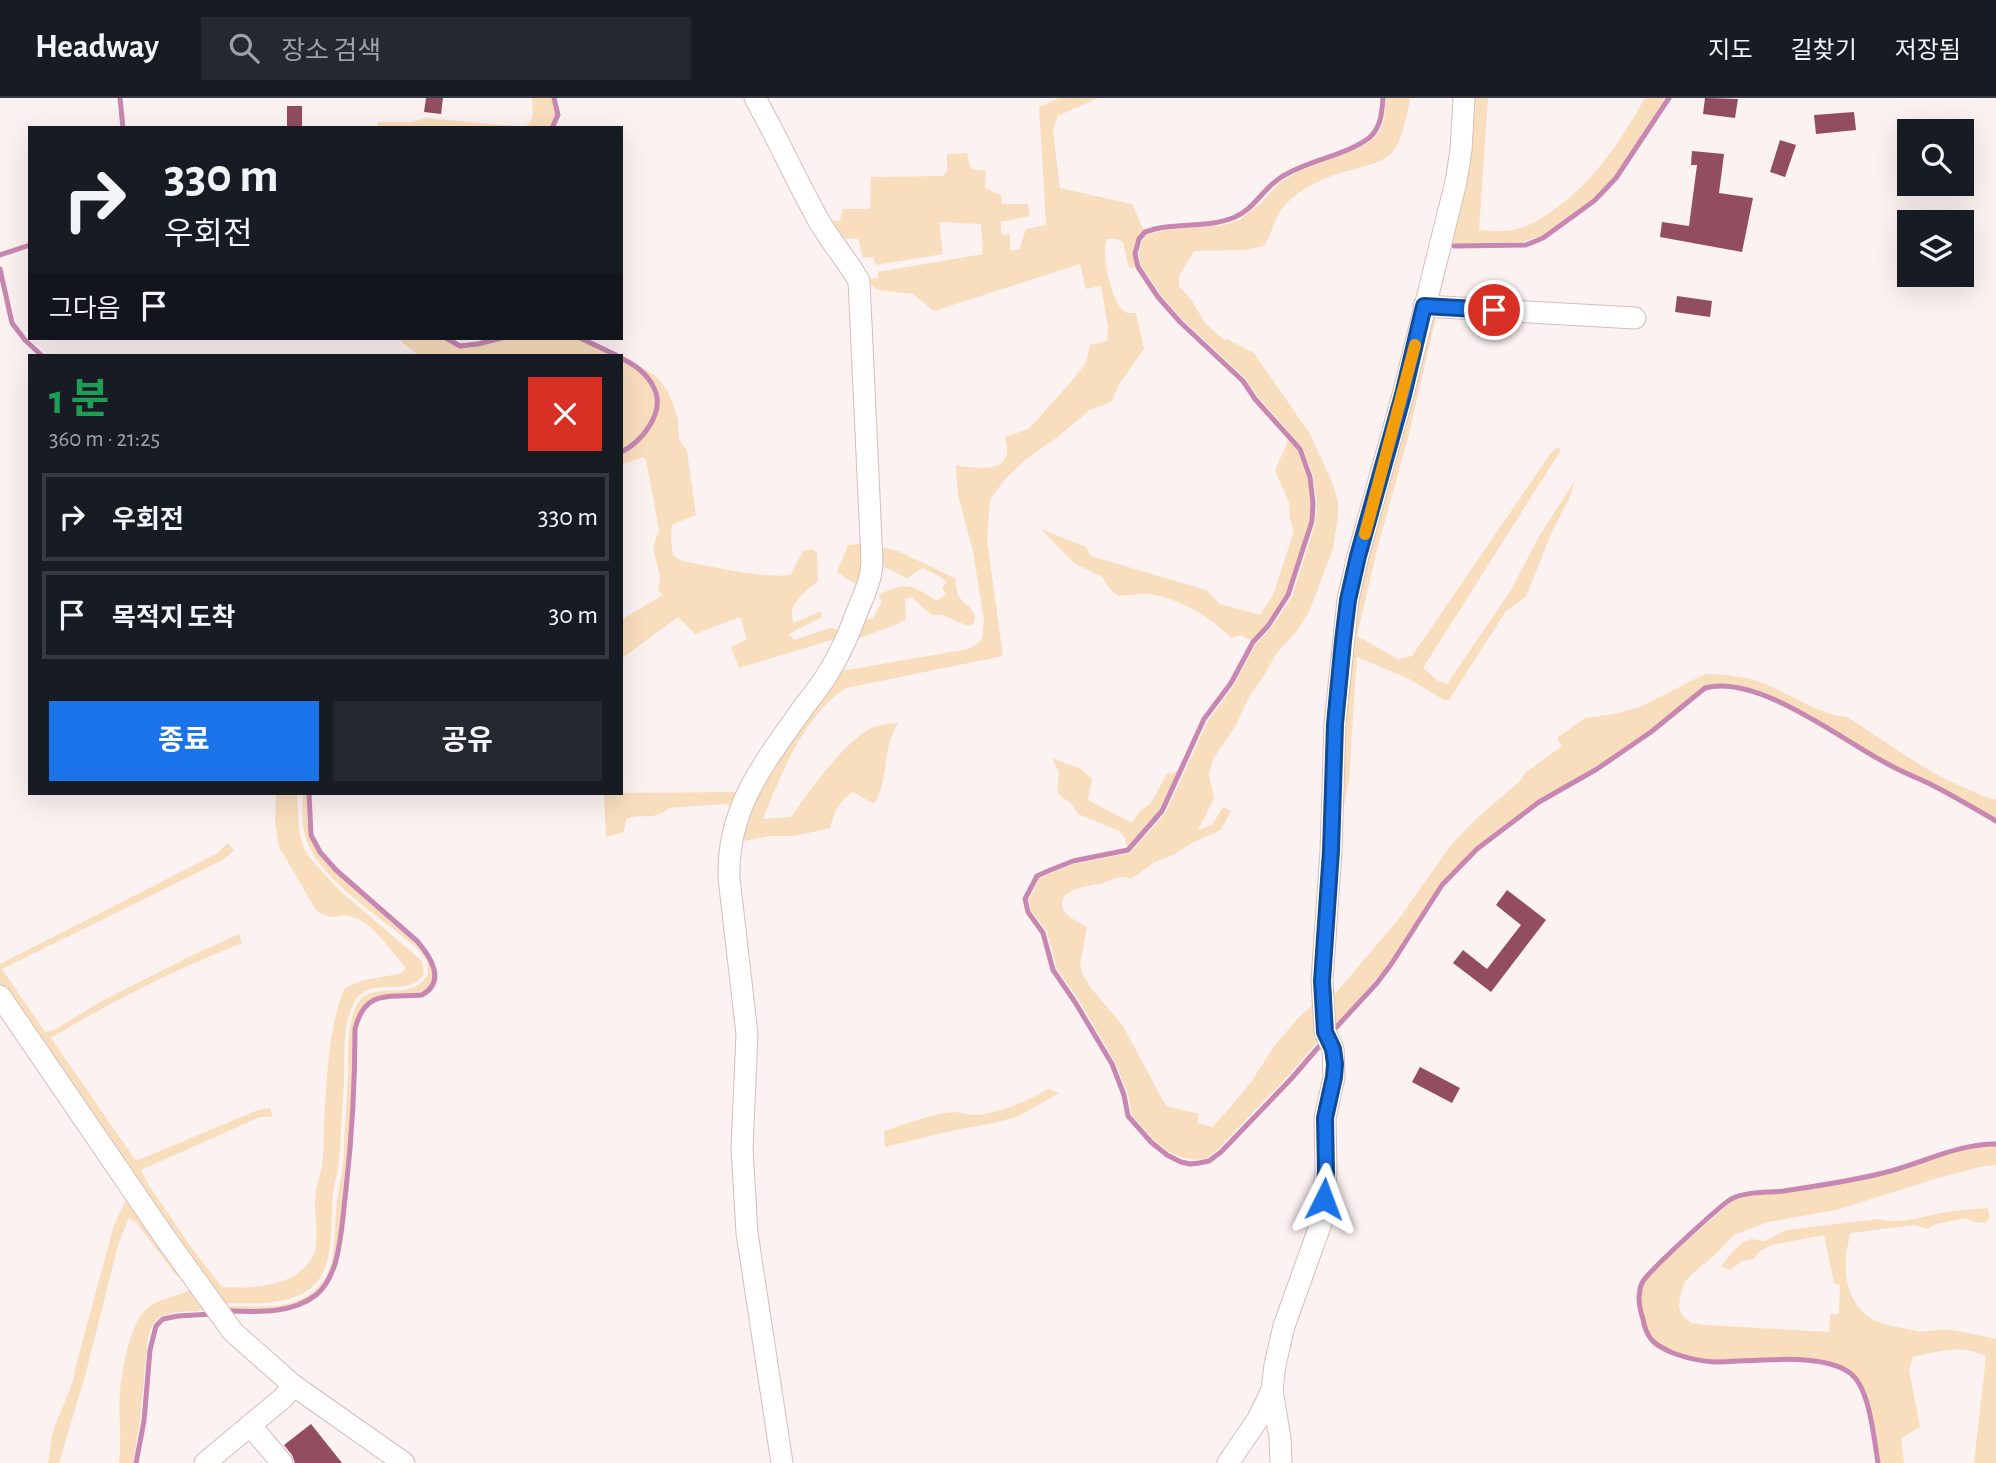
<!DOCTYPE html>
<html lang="ko">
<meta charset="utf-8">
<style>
:root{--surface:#171b24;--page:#242831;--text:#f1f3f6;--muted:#9ea1a6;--line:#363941;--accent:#1a73e8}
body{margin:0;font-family:"Alegreya Sans","Noto Sans KR",sans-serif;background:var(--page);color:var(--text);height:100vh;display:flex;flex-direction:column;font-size:26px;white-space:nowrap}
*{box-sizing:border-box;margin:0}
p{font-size:23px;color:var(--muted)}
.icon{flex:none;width:38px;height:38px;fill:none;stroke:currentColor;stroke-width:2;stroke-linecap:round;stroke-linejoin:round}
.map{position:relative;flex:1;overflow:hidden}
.drawer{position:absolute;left:28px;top:256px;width:595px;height:441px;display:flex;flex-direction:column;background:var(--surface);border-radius:0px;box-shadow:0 7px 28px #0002}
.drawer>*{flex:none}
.hud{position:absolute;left:28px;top:28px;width:595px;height:214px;border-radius:0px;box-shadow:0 7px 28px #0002;background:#171b24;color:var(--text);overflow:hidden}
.tools{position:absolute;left:1897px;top:21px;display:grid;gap:14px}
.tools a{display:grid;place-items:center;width:77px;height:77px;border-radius:0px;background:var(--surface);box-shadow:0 7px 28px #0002;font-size:35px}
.pin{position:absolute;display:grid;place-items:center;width:60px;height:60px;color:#fff;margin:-30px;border:4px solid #fff;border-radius:50%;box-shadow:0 2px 7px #0007}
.me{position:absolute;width:77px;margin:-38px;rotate:3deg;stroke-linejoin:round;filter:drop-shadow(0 0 5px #0008)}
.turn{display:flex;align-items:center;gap:24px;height:147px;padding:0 21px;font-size:32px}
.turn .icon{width:91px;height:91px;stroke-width:2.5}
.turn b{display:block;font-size:49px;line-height:60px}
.then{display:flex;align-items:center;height:66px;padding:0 21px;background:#0003;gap:14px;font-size:26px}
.round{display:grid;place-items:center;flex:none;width:74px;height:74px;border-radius:0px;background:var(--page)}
.headline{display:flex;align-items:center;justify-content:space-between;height:119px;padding:0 21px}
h1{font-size:42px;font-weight:700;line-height:52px;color:#1e9e55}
.action{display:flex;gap:14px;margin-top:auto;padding:14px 21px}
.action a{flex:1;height:80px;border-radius:0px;background:var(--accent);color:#fff;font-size:28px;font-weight:700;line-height:80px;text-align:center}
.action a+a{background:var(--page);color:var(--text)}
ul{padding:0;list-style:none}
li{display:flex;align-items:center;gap:21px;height:88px;margin:0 14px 10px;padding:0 7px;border:4px solid var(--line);border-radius:0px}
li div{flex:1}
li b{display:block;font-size:26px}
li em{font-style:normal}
header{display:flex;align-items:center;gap:42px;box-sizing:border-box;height:98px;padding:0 35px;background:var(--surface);border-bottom:2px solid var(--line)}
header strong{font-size:33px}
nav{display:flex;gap:38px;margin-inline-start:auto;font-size:24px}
.search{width:490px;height:63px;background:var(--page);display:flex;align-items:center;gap:18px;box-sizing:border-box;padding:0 24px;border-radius:0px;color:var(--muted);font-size:26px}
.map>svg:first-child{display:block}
.green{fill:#f9debe}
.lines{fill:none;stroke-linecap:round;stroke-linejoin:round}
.stream{stroke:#c787b1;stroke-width:5}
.building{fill:#924d60}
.minor-casing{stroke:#d5bebb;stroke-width:23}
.minor{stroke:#fff;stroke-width:21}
.route-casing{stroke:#114b97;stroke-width:18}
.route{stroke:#1a73e8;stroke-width:12}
.slow{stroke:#f59e0b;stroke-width:12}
</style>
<header>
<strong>Headway</strong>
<div class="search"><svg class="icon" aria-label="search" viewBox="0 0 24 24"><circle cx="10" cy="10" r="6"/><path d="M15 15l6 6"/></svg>장소 검색</div>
<nav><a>지도</a><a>길찾기</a><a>저장됨</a></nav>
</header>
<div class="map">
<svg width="1996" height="1365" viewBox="0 0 1996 1365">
<rect width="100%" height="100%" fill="#fcf2f1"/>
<!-- green -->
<g class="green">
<polygon points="532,0 553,0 556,18 550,30 377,30 378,24 412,24 426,20 523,29 529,26 533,17"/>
<path d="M1059,0H1098L1058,18L1053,32L1060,90L1132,106L1144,133C1134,144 1133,155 1136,169L1129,170L1123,144L1117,141H1107C1101,155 1110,195 1119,207C1121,211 1124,213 1127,215H1136L1144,251L1120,285L1111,304L1090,312L1059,338L1026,361L1004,382L990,402L987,442L1003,558L846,590C804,617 781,676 763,721L791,719C810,692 839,651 866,633C876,626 887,626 898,625C895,631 891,639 889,646C884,667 886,687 874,706L853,694C839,703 834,714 830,730L795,738H770L744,743L741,751L736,792L744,715L836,574L968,551L978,545L982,541L984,523L973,453L958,397L956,368C970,368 1002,377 1007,356C1008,351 1006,344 1005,339L1028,331L1035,324L1076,278L1086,264L1090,247L1107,243L1108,229L1101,188L1086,191L1080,166L934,213L913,196L878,192L865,182L878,180V174L983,156L981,126L939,124L943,156L876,167L873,159L863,160L858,141L834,140L827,123H840L842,111H870L871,79L943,78L947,73V56L967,55L971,71L986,73L985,90L1001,97L1002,106H1028L1030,118L1001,124V136L1010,137V152H1019L1026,131L1046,127L1039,9Z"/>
<path d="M1386,0H1410C1408,14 1403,40 1394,52C1384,67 1350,71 1334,77C1318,83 1299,92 1287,105C1275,116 1273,134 1264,148L1244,152L1194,153L1179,178V188L1192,203L1205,225L1224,242L1227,241L1254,255L1310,336L1333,386L1338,404V418L1333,451L1309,514L1296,534L1276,556L1265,576L1249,599L1236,627L1213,661L1209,676L1214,701L1198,732L1212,727L1223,709L1231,713L1221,732L1192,745L1173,757L1155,764L1131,781C1127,780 1125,778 1120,779C1115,780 1109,783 1104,785C1093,787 1060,790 1062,807C1063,818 1079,824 1087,829L1080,867L1083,877L1091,890L1123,928L1166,1008L1199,1016L1197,1025L1212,1029L1229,1011L1251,984L1275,947L1299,919L1318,902L1319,942L1288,978L1218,1051L1207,1060L1198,1062L1183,1060L1169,1054L1154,1042L1132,1017L1128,996L1115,964L1078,901L1057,871L1047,834L1031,812L1029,802L1039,781L1049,776L1074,766L1130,755L1165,716L1208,623L1234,587L1256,546L1271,530L1292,499L1316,423L1317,404L1313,378L1303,350L1258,299L1246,281L1182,221L1161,197L1141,167L1139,156L1142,143L1147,137L1166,132L1224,127L1239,122L1261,105L1280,84L1299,73L1348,55L1371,43L1380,33L1384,22Z"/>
<path d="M1469,0H1488L1479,132C1491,133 1505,134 1517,131C1531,128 1543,119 1555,111C1597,80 1619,45 1645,0H1667L1613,80L1591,102L1541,138L1522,144L1452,146L1438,204H1432Z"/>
<polygon points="1438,211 1408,340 1378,448 1357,538 1398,561 1412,558 1550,356 1557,349 1561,352 1423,570 1438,583 1447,586 1511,492 1540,437 1575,382 1570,399 1551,436 1526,499 1506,513 1449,602 1444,602 1409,581 1357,559 1349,681 1336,749 1350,522 1427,214"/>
<polygon points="397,240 441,240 460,250 469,250 495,245 508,240 575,240 612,257 418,257"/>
<path d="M621,262C634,269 648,279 653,293C663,314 640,344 621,352Z"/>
<path d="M639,268L656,278L667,292L672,303L678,321L679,341L687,353L696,417L672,427L671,444L673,457L682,463C704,467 774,483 791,476L803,453L812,451L817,454L818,483C806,493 785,508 794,525L821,513L822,519L789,536L794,542L830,530L842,533L838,540L739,570L731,549L747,541L740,519L695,536L678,519L621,561V522L663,497L658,493L660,479L653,449L659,432L646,362L643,359L621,367V356C642,347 668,313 657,289C653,282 645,274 639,268Z"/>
<path d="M1289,341L1298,353L1308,379L1311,405L1310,422L1286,496L1266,526L1252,543L1241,537L1232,540C1223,533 1215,525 1206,519C1191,509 1169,499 1151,496C1141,495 1128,498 1118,498L1110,491L1102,479L1074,465L1041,431L1086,449L1091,458L1206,492L1220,506L1260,517L1273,497L1294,433L1290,421L1289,405L1275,372Z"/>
<polygon points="867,445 860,489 837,474 848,447"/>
<path d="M880,449L898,453L955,480C956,485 956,493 958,497C964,508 978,510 974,525L968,528L942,517H932L911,499L905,501L906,521L898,526L851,543L859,525L873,520L882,504L879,497C907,482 913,488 937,503L946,496L942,490L947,484L941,479L923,470L907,480L880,467Z"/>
<path d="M1705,576C1727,576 1751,579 1770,588C1795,599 1821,617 1847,619C1886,643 1922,672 1965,690C1975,694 1985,700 1996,701V721C1976,710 1956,698 1935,687C1920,679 1903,673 1887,664C1840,639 1759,573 1704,589L1650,633L1614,658L1538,702L1476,750L1440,786L1391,864L1329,935L1327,892L1335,896L1401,818L1451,747L1474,723L1521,682L1525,675L1562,648L1557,640L1585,620L1614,616L1640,609Z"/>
<path d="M1052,660L1081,671L1092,681L1088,702L1132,725L1140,713L1150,706L1167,676L1179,673L1160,712L1127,750L1125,740L1119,733L1078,716C1071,702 1066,704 1057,694L1059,675Z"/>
<path d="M741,694L735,708L724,706L668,710C656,724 640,714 626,721L624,734L606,739L604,695Z"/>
<path d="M276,695H297L299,731L303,748L309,759L339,792L422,863L424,876C408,903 366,873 352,909C342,932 345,959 344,984C342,1010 341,1037 339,1064C338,1075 334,1085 333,1096C329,1128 338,1175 305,1194C280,1209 243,1205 215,1205L0,888V866L216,756L228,745L234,753L221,763L2,871L45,934L54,932L98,905L191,858L239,836L242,845C176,871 112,903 51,940L136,1063L258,1012L270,1010L273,1019H260L141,1072L148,1086L191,1149L222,1189C252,1191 297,1189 313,1158C320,1144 314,1115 315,1100C316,1089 320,1079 322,1068C324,1056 323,1043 324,1031C326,989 328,927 345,890L364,882L399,876L404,873L405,869C391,853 373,825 353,819C336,813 336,826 316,812L279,749L275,724Z"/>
<path d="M303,695H308C307,708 306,724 310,737C317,762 343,779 362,795C377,808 391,821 405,834C415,843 428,854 432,866C434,872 433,877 432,882C422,916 365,876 355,927C353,939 354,952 354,964C353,1008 349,1053 344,1096C342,1119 340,1142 334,1164C331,1176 325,1188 316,1196C292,1216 254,1212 224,1211L227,1208C251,1208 284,1212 305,1199C313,1195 323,1185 327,1177C336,1158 334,1133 336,1114C337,1098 341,1082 343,1067C344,1054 344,1042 345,1029C346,1012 347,994 348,976C348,956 347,932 354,913C367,876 412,908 428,876C428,871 428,864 425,860C419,850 406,842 397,834C369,812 323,780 309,748C301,732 302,712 303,695Z"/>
<path d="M1048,991L1059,995L1019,1018L994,1025L955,1032L885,1049L884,1033C907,1026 930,1016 954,1014C961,1014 968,1017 976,1017C997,1016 1030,1002 1048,991Z"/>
<path d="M1989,1048H1996V1067L1984,1068L1935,1081L1836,1112L1768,1124L1734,1137L1716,1156L1693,1175L1684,1185L1680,1199L1679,1209L1682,1217L1691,1225L1705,1227L1829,1234L1830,1216H1839L1840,1187L1834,1185L1824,1137L1772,1147L1760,1153L1753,1161L1742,1163L1730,1172L1721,1168L1733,1153L1742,1145L1751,1141L1765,1143L1786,1132L1879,1121C1900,1128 1926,1117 1947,1114C1961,1112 1974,1111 1988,1110L1990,1119L1986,1125L1974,1124L1966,1120L1936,1126L1927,1131L1915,1127L1851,1135C1841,1164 1843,1205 1874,1222C1883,1227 1904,1230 1916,1233C1926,1235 1937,1231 1948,1232C1964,1233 1980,1238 1996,1241V1365H1974L1986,1259C1965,1245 1936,1254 1913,1259L1909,1271L1920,1329L1901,1340L1904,1365H1880L1874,1326L1865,1293L1853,1275L1837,1266L1815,1262L1785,1260L1712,1262L1689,1259L1665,1249L1652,1240L1645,1222L1640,1202L1644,1184L1659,1168L1733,1102L1759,1096L1780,1095L1885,1077L1962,1051Z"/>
<path d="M127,1100L212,1212L178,1214L161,1218L153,1226L148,1239L140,1322L133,1365H119C122,1340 118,1318 120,1294C122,1272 130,1226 146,1211C160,1199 176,1200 191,1191L185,1183L176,1177L136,1124L129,1120L118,1147L85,1278L59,1365H48L53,1333L73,1283L75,1271L114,1127Z"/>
</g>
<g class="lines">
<!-- stream -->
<g class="stream">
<polyline points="120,0 123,30"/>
<polyline points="552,30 558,17 554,0"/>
<polyline points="1454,148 1526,147 1543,140 1594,103 1616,80 1669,0"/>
<polyline points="0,157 30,147"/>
<polyline points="0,171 12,225 25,242 41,257"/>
<polyline points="446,240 460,248 478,246 502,240"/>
<polyline points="580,240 616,257"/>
<path d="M621,260C635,267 647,275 654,290C666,313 642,345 621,354"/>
<path d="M1331,935L1377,885L1392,865L1442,787L1477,751L1539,704L1597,671L1651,634L1705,590C1758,576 1840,641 1886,665C1900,673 1915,679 1930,686C1952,697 1974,710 1996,723"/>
<path d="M1322,945L1291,981L1221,1054L1209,1063L1199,1065L1190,1066L1181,1064L1167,1057L1151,1044L1128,1018L1124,997L1112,966L1075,904L1053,872L1043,835L1028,814L1025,801L1037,778L1048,773L1073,763L1128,752L1162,713L1204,621L1231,585L1253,544L1268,528L1288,497L1312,423L1313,405L1310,379L1300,351L1255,301L1243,283L1180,224L1158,199L1138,169L1135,156L1139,141L1145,134L1155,131C1181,125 1210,130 1235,119C1254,111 1263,91 1280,80C1307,62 1343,59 1369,40C1381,30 1382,14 1383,0"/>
<path d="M228,1213C257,1214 292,1216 316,1197C326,1189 331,1178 335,1166C342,1142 343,1116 346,1091C352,1038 355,985 355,931C365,891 388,900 422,897C447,883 430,858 417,843L336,772L320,754L311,737L309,695"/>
<polyline points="136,1365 144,1323 150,1252 156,1228 163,1221 178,1218 212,1216"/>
<path d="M1878,1365C1874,1341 1870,1290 1850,1275C1821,1253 1750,1264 1714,1264C1700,1263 1686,1260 1673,1255C1666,1252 1655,1247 1651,1241C1647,1236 1644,1227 1643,1221C1639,1209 1637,1196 1642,1185C1647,1174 1720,1108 1731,1101C1747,1093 1767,1095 1784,1093C1817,1088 1851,1083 1883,1075C1921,1066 1956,1046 1996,1046"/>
</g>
</g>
<!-- building -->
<g class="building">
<polygon points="426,0 443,0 441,16 424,14"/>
<polygon points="1705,0 1738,1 1735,20 1703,16"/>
<rect x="287" y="8" width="15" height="22"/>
<polygon points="1854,14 1856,32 1816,36 1814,17"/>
<polygon points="1780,42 1796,47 1785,79 1770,74"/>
<polygon points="1692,53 1724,56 1719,95 1753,100 1742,154 1660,139 1662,124 1689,128 1697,67 1691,67"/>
<polygon points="1677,198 1712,203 1710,219 1675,214"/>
<polygon points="1507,792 1546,822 1491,894 1453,865 1463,852 1487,871 1521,827 1496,807"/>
<polygon points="1420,969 1460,990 1452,1005 1412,984"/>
<polygon points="311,1326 342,1365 295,1365 292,1357 284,1347"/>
</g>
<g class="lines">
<!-- minor casing -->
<g class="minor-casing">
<g id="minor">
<path d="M755,0C778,41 797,84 820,125C832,145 847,162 859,183L872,463C872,481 864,496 857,514C850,533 841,554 830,572C823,584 814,596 805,607C766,663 727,708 729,780L747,936L742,1051L747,1135L782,1365"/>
<polyline points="1424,208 1635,220"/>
<polyline points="0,898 166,1141 233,1234 293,1287 404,1365"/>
<polyline points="250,1327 282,1365"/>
<polyline points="205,1365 283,1300 293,1287"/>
<polyline points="1228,1365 1258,1321 1272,1292"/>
<polyline points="1281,1365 1280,1340 1272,1292 1275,1267 1284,1228 1321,1125 1326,1074 1325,1020 1334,979 1333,951 1325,934 1322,883 1331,753 1335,626 1348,502 1358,458 1403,297 1456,84 1461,52 1464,0"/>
</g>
</g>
<!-- minor -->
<use href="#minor" class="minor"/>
</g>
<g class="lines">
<!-- route casing -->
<g class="route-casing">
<polyline id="route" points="1324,1101 1326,1074 1325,1020 1334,979 1335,966 1333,951 1325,934 1322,883 1331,753 1335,626 1343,543 1348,502 1358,458 1403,297 1424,208 1494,212"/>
</g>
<!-- route -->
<use href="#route" class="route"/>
<!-- slow -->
<polyline class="slow" points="1365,436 1415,247"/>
</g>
</svg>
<div class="tools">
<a><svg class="icon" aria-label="search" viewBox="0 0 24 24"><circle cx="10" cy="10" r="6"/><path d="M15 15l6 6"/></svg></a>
<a><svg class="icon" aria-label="layers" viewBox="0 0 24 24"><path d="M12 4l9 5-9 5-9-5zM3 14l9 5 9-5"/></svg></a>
</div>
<div class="pin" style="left:1494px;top:212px;background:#d93025"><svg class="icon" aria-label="arrive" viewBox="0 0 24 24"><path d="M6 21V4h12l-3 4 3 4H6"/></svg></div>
<svg class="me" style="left:1324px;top:1101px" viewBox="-20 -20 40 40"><path d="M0-17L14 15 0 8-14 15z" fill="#1a73e8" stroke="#fff" stroke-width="4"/></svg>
<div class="hud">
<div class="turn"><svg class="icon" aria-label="right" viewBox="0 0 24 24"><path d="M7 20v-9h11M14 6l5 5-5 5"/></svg><div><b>330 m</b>우회전</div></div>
<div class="then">그다음<svg class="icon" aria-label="arrive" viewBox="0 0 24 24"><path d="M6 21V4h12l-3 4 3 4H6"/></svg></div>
</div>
<section class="drawer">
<div class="headline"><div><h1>1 분</h1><p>360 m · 21:25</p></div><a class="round" style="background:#d93025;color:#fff"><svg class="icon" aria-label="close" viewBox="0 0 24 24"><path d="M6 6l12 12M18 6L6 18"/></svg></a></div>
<ul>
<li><svg class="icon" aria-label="right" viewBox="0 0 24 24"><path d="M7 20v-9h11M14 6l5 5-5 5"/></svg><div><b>우회전</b></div><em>330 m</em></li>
<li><svg class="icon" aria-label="arrive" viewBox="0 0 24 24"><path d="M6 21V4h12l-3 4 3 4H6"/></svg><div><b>목적지 도착</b></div><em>30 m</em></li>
</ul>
<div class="action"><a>종료</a><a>공유</a></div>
</section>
</div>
